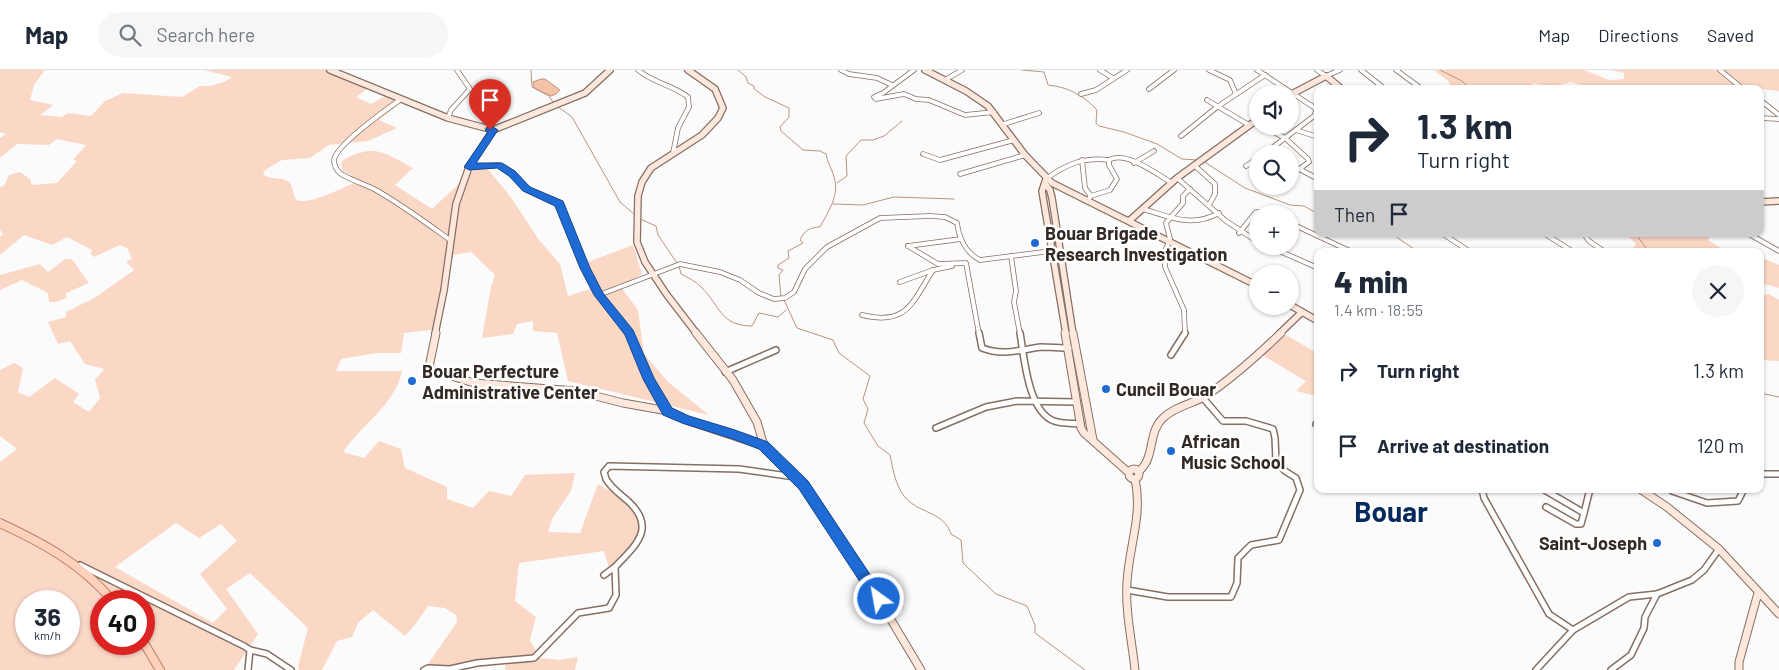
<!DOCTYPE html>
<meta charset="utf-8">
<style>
:root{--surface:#fff;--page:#f6f6f7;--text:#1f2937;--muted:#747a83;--line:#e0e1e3}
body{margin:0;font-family:Barlow,sans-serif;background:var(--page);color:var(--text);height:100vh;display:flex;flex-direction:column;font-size:19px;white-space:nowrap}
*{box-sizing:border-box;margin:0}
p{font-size:16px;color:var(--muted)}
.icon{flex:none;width:28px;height:28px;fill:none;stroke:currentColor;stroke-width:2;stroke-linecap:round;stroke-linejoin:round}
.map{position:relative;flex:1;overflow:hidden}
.sheet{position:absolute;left:1314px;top:178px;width:450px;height:245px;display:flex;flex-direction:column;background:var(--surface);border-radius:10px;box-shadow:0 1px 4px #0004}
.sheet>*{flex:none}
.guide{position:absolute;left:1314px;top:15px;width:450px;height:152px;border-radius:10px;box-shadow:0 1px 4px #0004;background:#fff;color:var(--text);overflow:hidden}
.controls{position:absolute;left:1249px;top:15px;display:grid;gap:10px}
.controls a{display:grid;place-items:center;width:50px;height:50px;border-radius:50%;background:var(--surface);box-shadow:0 1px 4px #0004;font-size:25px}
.speed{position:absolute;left:15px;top:520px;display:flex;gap:10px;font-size:25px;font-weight:700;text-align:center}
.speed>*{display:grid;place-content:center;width:65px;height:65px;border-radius:50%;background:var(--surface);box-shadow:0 1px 4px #0004;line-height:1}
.speed small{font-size:12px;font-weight:400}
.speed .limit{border:8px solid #d22;background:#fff;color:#111}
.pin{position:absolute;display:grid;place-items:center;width:42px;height:42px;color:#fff;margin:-51px -21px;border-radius:50% 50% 50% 0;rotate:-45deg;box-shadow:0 0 5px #0007}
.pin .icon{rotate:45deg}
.me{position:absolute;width:55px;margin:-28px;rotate:328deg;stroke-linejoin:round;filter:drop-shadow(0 0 4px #0008)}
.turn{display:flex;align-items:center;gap:18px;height:105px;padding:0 20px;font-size:22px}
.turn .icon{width:65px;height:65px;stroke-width:2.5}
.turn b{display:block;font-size:35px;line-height:42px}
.then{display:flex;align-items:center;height:48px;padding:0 20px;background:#0003;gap:10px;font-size:19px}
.round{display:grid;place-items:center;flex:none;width:52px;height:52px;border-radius:26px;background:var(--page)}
.headline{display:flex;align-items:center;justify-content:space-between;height:85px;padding:0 20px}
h1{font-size:30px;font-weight:800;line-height:38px}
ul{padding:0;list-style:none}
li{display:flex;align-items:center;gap:15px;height:75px;padding:0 20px}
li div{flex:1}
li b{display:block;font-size:19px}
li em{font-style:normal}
header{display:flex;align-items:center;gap:30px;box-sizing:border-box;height:70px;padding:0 25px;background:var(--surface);border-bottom:1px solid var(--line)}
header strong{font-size:24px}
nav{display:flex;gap:28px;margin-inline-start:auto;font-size:18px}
.search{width:350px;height:45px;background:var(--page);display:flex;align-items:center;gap:12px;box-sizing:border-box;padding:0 18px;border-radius:28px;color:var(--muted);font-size:19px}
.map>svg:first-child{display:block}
.green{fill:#fbd7c6;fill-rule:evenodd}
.water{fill:#f6c2a7;stroke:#bc9480}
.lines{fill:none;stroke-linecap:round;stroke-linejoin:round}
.stream{stroke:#bc9480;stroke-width:1}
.street-far1-casing{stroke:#856f63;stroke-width:5.5}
.street-casing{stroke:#856f63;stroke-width:8}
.secondary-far1-casing{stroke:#856f63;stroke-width:8}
.secondary-casing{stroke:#856f63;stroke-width:9}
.primary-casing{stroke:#b78369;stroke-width:10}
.street-far1{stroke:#fff;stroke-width:4}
.street{stroke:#fff;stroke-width:5}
.secondary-far1{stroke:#fee8dd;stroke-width:5.5}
.secondary{stroke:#fee8dd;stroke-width:7}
.primary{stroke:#fed1bb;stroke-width:8}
.route{fill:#1e6bd6;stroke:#14468b}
.poi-dot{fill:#1e6bd6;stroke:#fff;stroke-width:2}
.labels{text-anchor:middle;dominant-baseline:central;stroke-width:5;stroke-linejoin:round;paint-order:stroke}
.poi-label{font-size:18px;font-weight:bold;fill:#342a25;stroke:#fff;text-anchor:start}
.town-label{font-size:28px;font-weight:bold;fill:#062a5d;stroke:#fff}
</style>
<header>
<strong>Map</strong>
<div class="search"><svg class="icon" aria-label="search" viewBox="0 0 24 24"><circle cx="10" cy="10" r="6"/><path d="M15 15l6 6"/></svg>Search here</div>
<nav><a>Map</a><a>Directions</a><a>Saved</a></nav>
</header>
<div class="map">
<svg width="1779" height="600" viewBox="0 0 1779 600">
<rect width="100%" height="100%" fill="#fbfbfb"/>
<!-- green -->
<g class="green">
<path d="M0,0H45L34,15L30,30L53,35L40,45L62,47L68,43L91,46L105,31L123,23L182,27L200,16H211L224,12L232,7L204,0H332L371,16L356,27L371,34L389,24L405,30L379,50L397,58L368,71L329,75L310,88L282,90L265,100L263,104C270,111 282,106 289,112C294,116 292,126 297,130C307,136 345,117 356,112L351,105L343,101L341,94L343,90C376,73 384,83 413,98L395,115L432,139L482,92L510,126L539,170L560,194L568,226L593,218L588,192L633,175L642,204L621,217L638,240L644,284L668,312L709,345L568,311L557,263L533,261V251L517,254L513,264L482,268L491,217L495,205L471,182L453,185L438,259L404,263L401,283H377L341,289L336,301H402C395,335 361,355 343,382L364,388L379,371L401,379L405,398L447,417V429L473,438L489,421L511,426L525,405L575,403L571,421L552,449L548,462L580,463L598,414L618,425L641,452L637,472L609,498L604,481L519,493L515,531L536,547L530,570L540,588L560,590L578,587L575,600H505L507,589L498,587L459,599L428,594L457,552L456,545L445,538L428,536L414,556L405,566L373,540L358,553L352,567L337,571L322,600H299L298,596L308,558L250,503L226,519L258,564L234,600H0V392L17,379L0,366V300L14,293L23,298L18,322L29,327L55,308L79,324L73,332L89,342L100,328L95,310L104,299L85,294L70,271L58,274L48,252L66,247V242L96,227L134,200L126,192L132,188L127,178L120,175L94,187L91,184L92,180L67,167L52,175L24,165L0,185V167L3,164L0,160V117L4,116L9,105L20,102L31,110V115L57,113L77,91L73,90L86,75L57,69L49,75L17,74L0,88V68L6,64L0,62ZM176,453L199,468L221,454L237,471L200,504L227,539L213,553L115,497ZM26,531H69V574H26ZM101,531H144V574H101Z"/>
<polygon points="1434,0 1584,0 1609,10 1624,9 1624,3 1610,0 1779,0 1779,21 1760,19 1595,19 1571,12 1549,17 1533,13 1532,19 1452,19 1449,12"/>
<polygon points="1626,164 1711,164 1708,170 1726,181 1631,181 1636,174"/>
<polygon points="1760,187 1779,195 1779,218 1760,213"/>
<polygon points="65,189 71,189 74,192 89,213 66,223 66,228 56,232 49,232 48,223 22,210 0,220 0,205 40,194 48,202"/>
<polygon points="1769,224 1779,230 1779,291 1760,290 1760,226"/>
<polygon points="1286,265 1317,283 1317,326 1296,321 1306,311 1262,285"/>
</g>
<!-- water -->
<polygon class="water" points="541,9 545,9 560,20 556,24 551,26 534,18 533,12"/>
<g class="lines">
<!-- stream -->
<g class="stream">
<polyline points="531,0 532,17 549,26 554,34"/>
<path d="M738,0L746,7L748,13L754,16V19L765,27L789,38V47L780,57L781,61L803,80L820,81L826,84C827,92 832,99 834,107C840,125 828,142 820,157C810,157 804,161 800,170L803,173L788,181L789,188L778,195V198L783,200L779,205L781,227"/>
<path d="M1022,0L1044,2L1048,15C1068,17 1083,25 1097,40L1096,53L1099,56L1124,62L1157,74L1182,89L1197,90"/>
<polyline points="1440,0 1462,11 1470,19"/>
<polyline points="557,36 572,47 620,132 635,145"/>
<polyline points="1203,91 1245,118 1290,135 1304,136 1318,144"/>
<polyline points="837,113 847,106 846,86 861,70 873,70 884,66 902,51"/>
<polyline points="833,134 863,135 894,127 954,129"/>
<polyline points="640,149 656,156 658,165 677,193"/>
<polyline points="1392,164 1417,181"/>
<polyline points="1636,164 1648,181"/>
<path d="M679,196L681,204C688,208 696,211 701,217C720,235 720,256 752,256L759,243L778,247L786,240"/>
<path d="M784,230L797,258L833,270L839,283L870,306L863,329L868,339L864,353L878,376L890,385C893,399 895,414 904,426C918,444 944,441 951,464L961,470L963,493L996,524L1027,536L1035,555V563L1085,600"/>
<polyline points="1760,323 1779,327"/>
</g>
<!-- street-far1 casing -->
<g class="street-far1-casing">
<g id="street-far1">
<path d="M638,0C653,13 673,15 688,27L689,37L678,58L673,83"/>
<polyline points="841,0 849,4 877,8 892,15"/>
<polyline points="914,0 883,23 874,27 876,29 904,24 916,29 929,30 965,45 994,42"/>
<polyline points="1100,0 1113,8"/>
<polyline points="1209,0 1230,10 1236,24"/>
<polyline points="1257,0 1318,40"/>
<polyline points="1317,0 1326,6 1340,0"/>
<polyline points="1361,0 1385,19"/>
<polyline points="1396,0 1422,19"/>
<polyline points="1720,0 1743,19"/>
<polyline points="945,10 962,0"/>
<polyline points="1149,19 1174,0"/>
<polyline points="1081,24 1096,20 1127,0"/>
<path d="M401,29C388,38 335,76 334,90C334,94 336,100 340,103C344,107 366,115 374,119C401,134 425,152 450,170"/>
<polyline points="1207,30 1249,55"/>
<polyline points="1760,30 1779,45"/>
<polyline points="448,48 451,40 470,19 457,0"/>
<polyline points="1760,48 1779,49"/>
<polyline points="1004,54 1039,43"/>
<polyline points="1262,56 1285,68 1308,89 1309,92 1290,106"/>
<polyline points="1296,60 1318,67"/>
<polyline points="1181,66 1217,37 1265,5"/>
<polyline points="923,84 940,90 1014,70"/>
<polyline points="1264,84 1314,46 1317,39"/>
<polyline points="1082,90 1085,118 1091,126"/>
<polyline points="1134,93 1154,81"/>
<polyline points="1290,94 1318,109"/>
<polyline points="1194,95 1215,114 1215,124 1209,135"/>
<polyline points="1246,96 1258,88"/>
<polyline points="469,97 499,95 512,103 526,119 559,134 585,198 599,225 630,264"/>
<polyline points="960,104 1025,85"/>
<polyline points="1177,108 1226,151 1258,172"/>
<path d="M1046,109C1066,94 1084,87 1109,90"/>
<path d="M1087,131L1091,126L1110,120L1117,109L1109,95V90C1125,80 1157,104 1172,113"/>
<path d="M1143,139C1171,147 1191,158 1219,143"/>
<polyline points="1290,153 1350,181"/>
<polyline points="1239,163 1256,142 1267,144"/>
<polyline points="1443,164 1469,181"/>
<polyline points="1545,164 1572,181"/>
<polyline points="1584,164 1589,171 1602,180"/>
<polyline points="1749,164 1779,181"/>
<polyline points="908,176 938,194 966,193 979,264"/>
<polyline points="908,176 961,169"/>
<polyline points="1268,176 1318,198"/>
<polyline points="1011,186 1016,221 1014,232 1020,264"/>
<polyline points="900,212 933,200 952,196"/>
<path d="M599,225L680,194L720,202L740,210L759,223L774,229L785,228L794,222L805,199L827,177L880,148L930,146L945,147L957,153C959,168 966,183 980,190L1059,180"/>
<path d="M862,245C907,256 912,233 933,200"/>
<polyline points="1185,264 1184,240 1165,197 1165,181 1170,169 1166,153 1183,133 1183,126 1190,119"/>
</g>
</g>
<!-- street casing -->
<g class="street-casing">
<g id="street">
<polyline points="629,263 649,309 668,341"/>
<path d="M979,263L982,278C1002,286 1020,280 1041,277C1050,277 1060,278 1069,278"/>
<path d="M1020,263C1024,286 1028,342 1054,351C1062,354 1073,353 1081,354"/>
<polyline points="1171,285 1185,263"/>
<polyline points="725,302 776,280"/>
<polyline points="1316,354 1318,355"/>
<polyline points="936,358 986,337 1017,331 1077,332"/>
<polyline points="1760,404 1779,404"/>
<polyline points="1482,419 1484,428 1549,544 1573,560"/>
<polyline points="1543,419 1584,443 1590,419"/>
<polyline points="1673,419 1672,421 1707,433 1738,431 1744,419"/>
<polyline points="1546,437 1576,454 1581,454 1584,443"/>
<polyline points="80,495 244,576 250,580 248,600"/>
<polyline points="604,505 615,497"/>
<polyline points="1127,520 1168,527 1231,527 1237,513 1238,488 1251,475 1279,470 1300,420 1296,408 1285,401 1276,391 1275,368 1273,359 1246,351 1223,351 1203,328"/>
<polyline points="250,580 267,584 291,600"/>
<path d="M424,600L428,598L450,599L477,593L534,588L578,543L609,538L616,525L615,497C636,475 657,458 628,431C620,424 611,418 606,409L604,402L609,396L739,399L795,407"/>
<polyline points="1536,600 1573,560 1629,527 1657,524 1692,510 1704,500 1719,479"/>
<polyline points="1611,600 1631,585 1644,558 1645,547 1657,524"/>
</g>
</g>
<!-- secondary-far1 casing -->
<g class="secondary-far1-casing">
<g id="secondary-far1">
<polyline points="330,0 448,48 493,60 585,23 610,0"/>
<polyline points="688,0 715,19 723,38 718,48 702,65 651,98 642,112 638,126 637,172 645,192 667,225 697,264"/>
<polyline points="925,0 966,21 988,36 1025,85 1052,113 1258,216"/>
<polyline points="1290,25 1326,6 1342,19"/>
<polyline points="1046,109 1042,121 1066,264"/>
<polyline points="1045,114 1050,120 1052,128 1073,264"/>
<polyline points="1760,132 1779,131"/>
<polyline points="1129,151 1177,108 1258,49"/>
<polyline points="1290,235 1318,251"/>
<polyline points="435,264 444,220 456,134 469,97 493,60"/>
<polyline points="1279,264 1302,242"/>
</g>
</g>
<!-- secondary casing -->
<g class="secondary-casing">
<g id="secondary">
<polyline points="436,263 429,297 432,300 474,313 576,321 623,333 668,341 686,350 764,376"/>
<polyline points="696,263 733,310 757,352 764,376 804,415 818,434 869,513 921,600"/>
<polyline points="1065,263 1081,358 1084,363 1128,402"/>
<polyline points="1073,263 1093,370"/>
<circle cx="1134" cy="404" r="5"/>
<path d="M1138,402C1156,388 1147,363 1163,348C1174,337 1191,334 1204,327C1232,309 1257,286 1281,263"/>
<path d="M1135,409C1143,445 1129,476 1127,512C1125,541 1132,571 1135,600"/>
<polyline points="1640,419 1667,437 1719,479 1779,544"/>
<polyline points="1739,600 1739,592 1758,523"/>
</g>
</g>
<!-- primary casing -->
<g class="primary-casing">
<g id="primary">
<path d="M0,453C45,474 80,493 113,531"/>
<polyline points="144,573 160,600"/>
</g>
</g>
<!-- street-far1 -->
<use href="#street-far1" class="street-far1"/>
<!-- street -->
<use href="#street" class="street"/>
<!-- secondary-far1 -->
<use href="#secondary-far1" class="secondary-far1"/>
<!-- secondary -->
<use href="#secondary" class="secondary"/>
<!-- primary -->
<use href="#primary" class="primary"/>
</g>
<!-- route -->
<polygon class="route" points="487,57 493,57 498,60 476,93 502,93 515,101 530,117 563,131 590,198 603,223 633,260 654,308 672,338 689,346 735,360 768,372 808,411 883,524 885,529 883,533 879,535 874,533 799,419 759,379 733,369 682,353 663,345 643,309 625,265 594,225 580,198 555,136 523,121 509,106 497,98 469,100 464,97 488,62 485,60"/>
<!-- markers -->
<g class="poi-dot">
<circle cx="1035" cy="173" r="5"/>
<circle cx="412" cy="311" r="5"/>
<circle cx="1106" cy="319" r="5"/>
<circle cx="1171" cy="381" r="5"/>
<circle cx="1657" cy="473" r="5"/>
</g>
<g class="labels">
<!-- poi labels -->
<g class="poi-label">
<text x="1045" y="163">Bouar Brigade<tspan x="1045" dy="21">Research Investigation</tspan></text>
<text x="422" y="301">Bouar Perfecture<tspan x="422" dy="21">Administrative Center</tspan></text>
<text x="1116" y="319">Cuncil Bouar</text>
<text x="1181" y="371">African<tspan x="1181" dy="21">Music School</tspan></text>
<text x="1647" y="473" text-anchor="end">Saint-Joseph</text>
</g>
<!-- town labels -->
<g class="town-label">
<text x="1391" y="441">Bouar</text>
</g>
</g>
</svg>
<div class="controls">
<a><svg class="icon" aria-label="sound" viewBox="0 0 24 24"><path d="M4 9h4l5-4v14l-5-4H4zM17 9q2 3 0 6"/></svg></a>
<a><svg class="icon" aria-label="search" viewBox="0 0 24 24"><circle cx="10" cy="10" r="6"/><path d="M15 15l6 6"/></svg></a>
<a>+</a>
<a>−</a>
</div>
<div class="speed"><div>36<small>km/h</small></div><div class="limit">40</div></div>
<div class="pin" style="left:490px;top:60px;background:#d93025"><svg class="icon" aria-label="arrive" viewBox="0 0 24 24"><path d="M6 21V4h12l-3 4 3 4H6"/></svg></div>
<svg class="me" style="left:879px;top:529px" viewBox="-20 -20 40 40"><circle r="17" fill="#1e6bd6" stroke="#fff" stroke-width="3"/><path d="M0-11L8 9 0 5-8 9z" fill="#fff"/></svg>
<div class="guide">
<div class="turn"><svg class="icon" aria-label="right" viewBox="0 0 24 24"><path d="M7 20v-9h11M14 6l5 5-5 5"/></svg><div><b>1.3 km</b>Turn right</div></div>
<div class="then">Then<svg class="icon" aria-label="arrive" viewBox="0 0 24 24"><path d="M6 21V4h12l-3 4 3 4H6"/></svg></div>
</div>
<section class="sheet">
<div class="headline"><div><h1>4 min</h1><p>1.4 km · 18:55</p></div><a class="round"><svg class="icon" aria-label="close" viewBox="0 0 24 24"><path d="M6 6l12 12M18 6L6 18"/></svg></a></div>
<ul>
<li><svg class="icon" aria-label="right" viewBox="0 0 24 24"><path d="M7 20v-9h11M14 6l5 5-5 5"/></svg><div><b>Turn right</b></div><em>1.3 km</em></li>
<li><svg class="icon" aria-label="arrive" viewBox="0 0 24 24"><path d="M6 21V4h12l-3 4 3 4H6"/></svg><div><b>Arrive at destination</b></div><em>120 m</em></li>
</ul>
</section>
</div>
